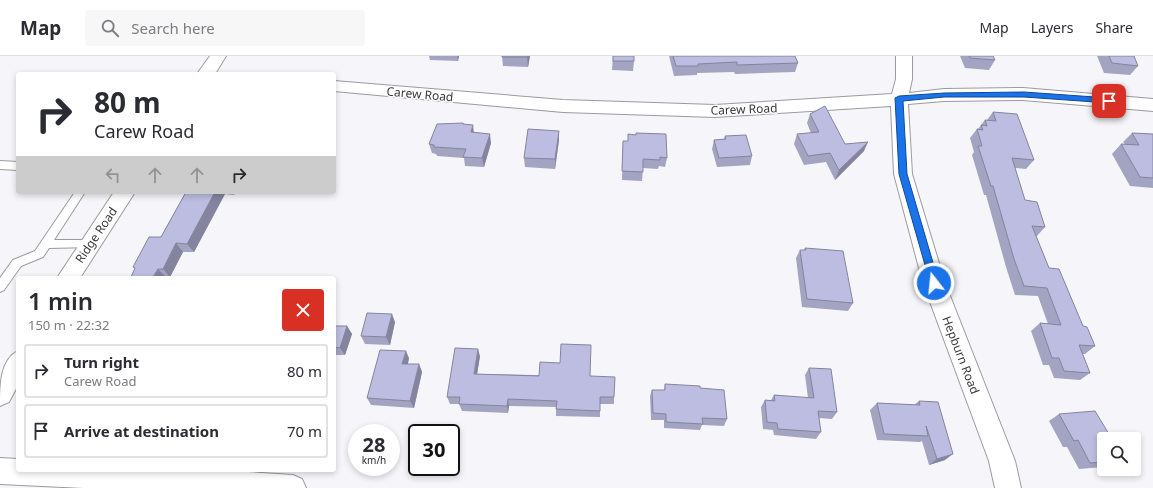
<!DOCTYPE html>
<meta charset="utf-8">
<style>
:root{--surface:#fff;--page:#f7f7f7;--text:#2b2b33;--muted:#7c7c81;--line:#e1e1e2}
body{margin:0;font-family:"Noto Sans",sans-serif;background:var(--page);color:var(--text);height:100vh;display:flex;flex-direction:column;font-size:15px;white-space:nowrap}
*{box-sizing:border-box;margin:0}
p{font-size:13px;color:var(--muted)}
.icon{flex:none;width:22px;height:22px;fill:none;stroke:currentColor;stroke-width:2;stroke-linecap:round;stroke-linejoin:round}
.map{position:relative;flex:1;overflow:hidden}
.side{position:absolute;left:16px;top:220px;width:320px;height:196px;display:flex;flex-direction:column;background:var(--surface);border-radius:4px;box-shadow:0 2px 6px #0003}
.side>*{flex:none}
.banner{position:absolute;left:16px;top:16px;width:320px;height:122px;border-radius:4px;box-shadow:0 2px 6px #0003;background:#fff;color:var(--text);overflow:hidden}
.tools{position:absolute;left:1097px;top:376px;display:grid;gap:8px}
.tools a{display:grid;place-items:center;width:44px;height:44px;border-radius:4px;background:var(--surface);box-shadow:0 2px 6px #0003;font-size:20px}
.speed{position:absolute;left:348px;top:368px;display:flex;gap:8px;font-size:20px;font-weight:700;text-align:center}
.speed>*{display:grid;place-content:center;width:52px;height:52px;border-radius:50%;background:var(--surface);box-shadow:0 2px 6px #0003;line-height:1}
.speed small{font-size:10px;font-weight:400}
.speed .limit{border:2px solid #111;border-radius:6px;background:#fff;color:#111}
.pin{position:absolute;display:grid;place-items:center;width:34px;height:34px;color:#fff;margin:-17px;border-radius:8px;box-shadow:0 2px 6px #0006}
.me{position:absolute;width:44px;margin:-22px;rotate:344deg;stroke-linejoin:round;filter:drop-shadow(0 0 3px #0008)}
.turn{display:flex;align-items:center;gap:14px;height:84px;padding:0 12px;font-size:18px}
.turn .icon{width:52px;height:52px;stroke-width:2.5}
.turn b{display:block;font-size:28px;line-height:34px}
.lanes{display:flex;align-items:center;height:38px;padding:0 12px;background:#0003;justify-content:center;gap:20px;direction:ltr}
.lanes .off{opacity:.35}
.round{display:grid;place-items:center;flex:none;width:42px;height:42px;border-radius:4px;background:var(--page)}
.head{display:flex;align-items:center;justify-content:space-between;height:68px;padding:0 12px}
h1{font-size:24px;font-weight:600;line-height:30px}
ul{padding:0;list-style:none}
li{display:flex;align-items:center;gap:12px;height:54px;margin:0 8px 6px;padding:0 4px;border:2px solid var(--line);border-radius:4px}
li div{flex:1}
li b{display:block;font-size:15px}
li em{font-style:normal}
header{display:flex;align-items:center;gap:24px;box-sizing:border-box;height:56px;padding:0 20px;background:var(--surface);border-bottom:1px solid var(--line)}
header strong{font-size:19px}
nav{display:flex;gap:22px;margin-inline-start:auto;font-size:14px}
.search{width:280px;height:36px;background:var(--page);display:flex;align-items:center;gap:10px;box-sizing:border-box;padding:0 14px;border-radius:4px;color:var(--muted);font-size:15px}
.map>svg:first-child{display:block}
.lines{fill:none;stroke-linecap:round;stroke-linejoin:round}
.service-casing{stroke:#9b9b9f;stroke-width:2}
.minor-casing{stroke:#9b9b9f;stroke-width:2}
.secondary-casing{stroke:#9b9b9f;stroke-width:2}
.service{fill:#fff;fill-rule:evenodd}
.minor{fill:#fff;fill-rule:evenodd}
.secondary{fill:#fff;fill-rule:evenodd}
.wall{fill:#a3a3c2}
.shaded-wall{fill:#84849e}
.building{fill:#bdbde1;stroke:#84849e}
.route{fill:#1a73e8;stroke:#114b97}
.labels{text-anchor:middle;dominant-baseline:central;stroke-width:3;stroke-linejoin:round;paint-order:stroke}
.street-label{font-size:12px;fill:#3a3a3c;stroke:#fff}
</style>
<header>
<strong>Map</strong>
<div class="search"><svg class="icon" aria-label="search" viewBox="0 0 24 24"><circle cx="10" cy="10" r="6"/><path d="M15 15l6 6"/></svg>Search here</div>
<nav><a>Map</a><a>Layers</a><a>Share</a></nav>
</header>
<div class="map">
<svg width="1153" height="432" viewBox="0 0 1153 432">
<rect width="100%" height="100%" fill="#f6f6fa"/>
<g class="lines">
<!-- service casing -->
<g class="service-casing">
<g id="service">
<polygon points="0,105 18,106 18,114 0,113"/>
<polygon points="75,136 85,136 54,184 89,184 93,185 94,188 93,191 49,192 43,201 21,210 4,234 0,236 0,222 13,204 35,195"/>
</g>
</g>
<!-- minor casing -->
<g class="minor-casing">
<g id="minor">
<polygon points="896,0 912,0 912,23 909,37 944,33 1023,32 1153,43 1153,55 1023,44 944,45 908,48 912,118 945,227 1015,405 1021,432 995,432 989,405 923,227 894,118 891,50 715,61 563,56 334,35 334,25 563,44 715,49 892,38 896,23"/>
<polygon points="0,402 18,403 18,414 218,414 293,419 302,423 306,432 84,432 0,428"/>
</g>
</g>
<!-- secondary casing -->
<g class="secondary-casing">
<g id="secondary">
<polygon points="210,0 226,0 215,18 197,18"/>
<polygon points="114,136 135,136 80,222 57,222"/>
<path d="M18,295V329L9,346L0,350C0,329 0,304 18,295Z"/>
</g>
</g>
<!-- service -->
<use href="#service" class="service"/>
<!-- minor -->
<use href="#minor" class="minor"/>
<!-- secondary -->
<use href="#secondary" class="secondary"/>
</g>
<!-- wall -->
<g class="wall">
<polygon points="429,0 459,0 458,5 430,4"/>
<polygon points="502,0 530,0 528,11 503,10"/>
<polygon points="613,0 634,5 633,15 612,14"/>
<polygon points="669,0 795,0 798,7 795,16 735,18 734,16 697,17 697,19 674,20"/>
<polygon points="960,0 993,0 995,4 989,14 965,12"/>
<polygon points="1097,0 1134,0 1138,10 1130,19 1104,17"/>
<polygon points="993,56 1034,104 1026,113 1015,112 1025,144 1045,171 1037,180 1036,180 1049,212 1095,290 1085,298 1083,298 1090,317 1080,324 1054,322 1049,309 1043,309 1031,275 1040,267 1048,268 1038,240 1015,239 1006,211 986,139 984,139 972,99 974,96 970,82 977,73 978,73 985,64 987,64"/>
<polygon points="810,58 845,88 864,95 835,124 826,106 804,109 794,88 797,78 811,77 807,67"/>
<polygon points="463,67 464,68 474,77 491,87 484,111 465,110 464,102 437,100 436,98 432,97 429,88"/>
<polygon points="559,75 559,84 555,113 525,111 524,102"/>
<polygon points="1132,77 1153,78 1153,132 1130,130 1112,98 1121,88 1125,88 1123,86"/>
<polygon points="628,78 667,102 665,111 659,110 658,113 643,112 642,125 622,124 623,85 628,85"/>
<polygon points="725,80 752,100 750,109 717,111 712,93 714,84 724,83"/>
<polygon points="186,136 236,136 234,139 225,138 194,196 183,196 170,221 166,221 165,222 132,222 131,221 135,213 133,211 161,181"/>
<polygon points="805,192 853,247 848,255 802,251 796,202 800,194 804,194"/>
<polygon points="395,266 390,289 365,288 361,280"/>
<polygon points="334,270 347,270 352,278 345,299 334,299"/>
<polygon points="480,300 477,318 590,320 614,341 614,348 600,348 600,361 556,360 556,351 509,350 508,357 462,355 459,348 450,348 447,341"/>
<polygon points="409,302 408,308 419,308 422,316 414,352 371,349 367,342"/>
<polygon points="809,312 837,356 832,363 819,362 821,376 816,383 774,379 773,374 763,373 761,351 765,344 771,344 774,339 808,342 805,319"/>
<polygon points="665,328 700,332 727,363 724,370 702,369 700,374 664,372 664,364 651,364 650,340 652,334 664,334"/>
<polygon points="919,345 945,404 929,409 922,385 920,386 877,384 870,354 877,347 914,349"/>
<polygon points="1059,358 1104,383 1104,411 1079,413 1067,391 1063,391 1049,365"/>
</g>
<!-- shaded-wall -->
<g class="shaded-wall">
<polygon points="457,0 459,0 458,5"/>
<polygon points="528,0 530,0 528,11 527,1"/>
<polygon points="473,69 474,78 471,76"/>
<polygon points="559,75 559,84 555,113 555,103"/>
<polygon points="490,78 491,87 484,111 482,102"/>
<polygon points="868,86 864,95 835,124 839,114"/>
<polygon points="215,136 223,136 225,138 194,196 187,188"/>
<polygon points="176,187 183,196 170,221 163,213"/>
<polygon points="158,213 166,221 165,222 153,221"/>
<polygon points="392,258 395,266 390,289 386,281"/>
<polygon points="347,270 352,278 345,299 340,292"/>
<polygon points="478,293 480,300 476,325 474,318"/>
<polygon points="406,295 409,302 406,315 402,308"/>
<polygon points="419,308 422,316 414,352 410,345"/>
<polygon points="508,343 509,350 508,357 507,350"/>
<polygon points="953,398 945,404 929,409 937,403"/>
</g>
<!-- building -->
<g class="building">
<polygon points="502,0 528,0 527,1 502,1"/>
<rect x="613" y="0" width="21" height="5"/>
<polygon points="673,0 795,0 798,7 737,9 737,6 698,8 698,10 676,10"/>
<polygon points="969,0 993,0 995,4 970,2"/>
<polygon points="1109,0 1134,0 1138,10 1112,7"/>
<polygon points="825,50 845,88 868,86 839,114 830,97 808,100 797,78 819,76 810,58"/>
<polygon points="993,56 1017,58 1034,104 1012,102 1025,144 1037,146 1045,171 1032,170 1049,212 1059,213 1083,270 1087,271 1095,290 1079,289 1090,317 1064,315 1059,302 1052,302 1040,267 1061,269 1047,232 1024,230 1014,203 993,130 991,130 978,90 982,90 977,73 983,74 981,69 987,70 985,64 996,65"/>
<polygon points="463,67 463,68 473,69 471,76 490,78 482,102 463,101 466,93 434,91 434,89 429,88 437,68"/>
<polygon points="528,73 559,75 555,103 524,102"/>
<polygon points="636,77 666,78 667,102 660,101 660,104 643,103 643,116 622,115 623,85 628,85 628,78 636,79"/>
<polygon points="1132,77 1153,78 1153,122 1140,121 1121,88 1139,89"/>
<polygon points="746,79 752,100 719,102 714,84 726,83 725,80"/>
<polygon points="186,136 215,136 187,188 176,187 163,213 158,213 153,221 131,221 135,212 133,211 149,181 161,181"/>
<polygon points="805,192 843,195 853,247 807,243 800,194 806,194"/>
<polygon points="367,257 392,258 386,281 361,280"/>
<polygon points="334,270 347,270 340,292 334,291"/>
<polygon points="561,288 591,289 590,320 615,321 614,341 600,341 600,355 556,353 557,345 508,343 507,350 459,348 460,341 447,341 455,292 478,293 474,318 539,320 540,306 560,307"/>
<polygon points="380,294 406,295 402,308 419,308 410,345 367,342"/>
<polygon points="809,312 831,313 837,356 818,355 821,376 778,373 777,367 767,366 765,344 775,345 774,339 814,342"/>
<polygon points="665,328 700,330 700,332 724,334 727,363 702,362 703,368 666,366 666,358 653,357 652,334 665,334"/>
<polygon points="919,345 938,346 953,398 937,403 926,370 928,380 884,378 877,347 920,349"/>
<polygon points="1095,355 1112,383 1104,383 1104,406 1090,407 1078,384 1074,385 1059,358"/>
</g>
<!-- route -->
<polygon class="route" points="1024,36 1109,42 1113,45 1109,47 1024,41 944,41 903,45 907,118 939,227 937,230 931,230 899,118 895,42 899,40 944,37"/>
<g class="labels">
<!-- street labels -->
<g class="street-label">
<text transform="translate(420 38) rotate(5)">Carew Road</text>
<text transform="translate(744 53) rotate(-2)">Carew Road</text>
<text transform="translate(96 179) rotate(-56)">Ridge Road</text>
<text transform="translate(961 299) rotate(69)">Hepburn Road</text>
</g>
</g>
</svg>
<div class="tools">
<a><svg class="icon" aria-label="search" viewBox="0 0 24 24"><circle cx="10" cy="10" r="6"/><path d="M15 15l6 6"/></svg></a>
</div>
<div class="speed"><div>28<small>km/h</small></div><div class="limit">30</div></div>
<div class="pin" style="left:1109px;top:45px;background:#d93025"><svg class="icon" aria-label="arrive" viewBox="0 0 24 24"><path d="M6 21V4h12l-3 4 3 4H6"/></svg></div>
<svg class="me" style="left:934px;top:227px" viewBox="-20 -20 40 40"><circle r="17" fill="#1a73e8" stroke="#fff" stroke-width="3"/><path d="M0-11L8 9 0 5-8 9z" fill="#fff"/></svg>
<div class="banner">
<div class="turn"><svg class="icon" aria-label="right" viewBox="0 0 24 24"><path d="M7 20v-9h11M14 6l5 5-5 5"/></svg><div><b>80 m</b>Carew Road</div></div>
<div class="lanes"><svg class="icon off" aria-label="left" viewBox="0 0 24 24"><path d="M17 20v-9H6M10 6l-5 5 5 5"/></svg><svg class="icon off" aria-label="ahead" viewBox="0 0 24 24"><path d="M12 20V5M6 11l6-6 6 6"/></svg><svg class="icon off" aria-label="ahead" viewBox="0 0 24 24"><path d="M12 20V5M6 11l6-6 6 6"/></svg><svg class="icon" aria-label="right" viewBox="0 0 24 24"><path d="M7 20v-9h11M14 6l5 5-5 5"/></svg></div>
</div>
<section class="side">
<div class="head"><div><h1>1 min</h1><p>150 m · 22:32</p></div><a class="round" style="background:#d93025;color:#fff"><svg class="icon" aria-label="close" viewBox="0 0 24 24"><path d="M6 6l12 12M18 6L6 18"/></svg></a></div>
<ul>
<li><svg class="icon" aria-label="right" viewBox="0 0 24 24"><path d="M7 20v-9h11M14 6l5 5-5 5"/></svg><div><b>Turn right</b><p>Carew Road</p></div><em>80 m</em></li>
<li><svg class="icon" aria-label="arrive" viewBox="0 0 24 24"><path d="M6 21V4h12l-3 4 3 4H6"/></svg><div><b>Arrive at destination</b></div><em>70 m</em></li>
</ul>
</section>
</div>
